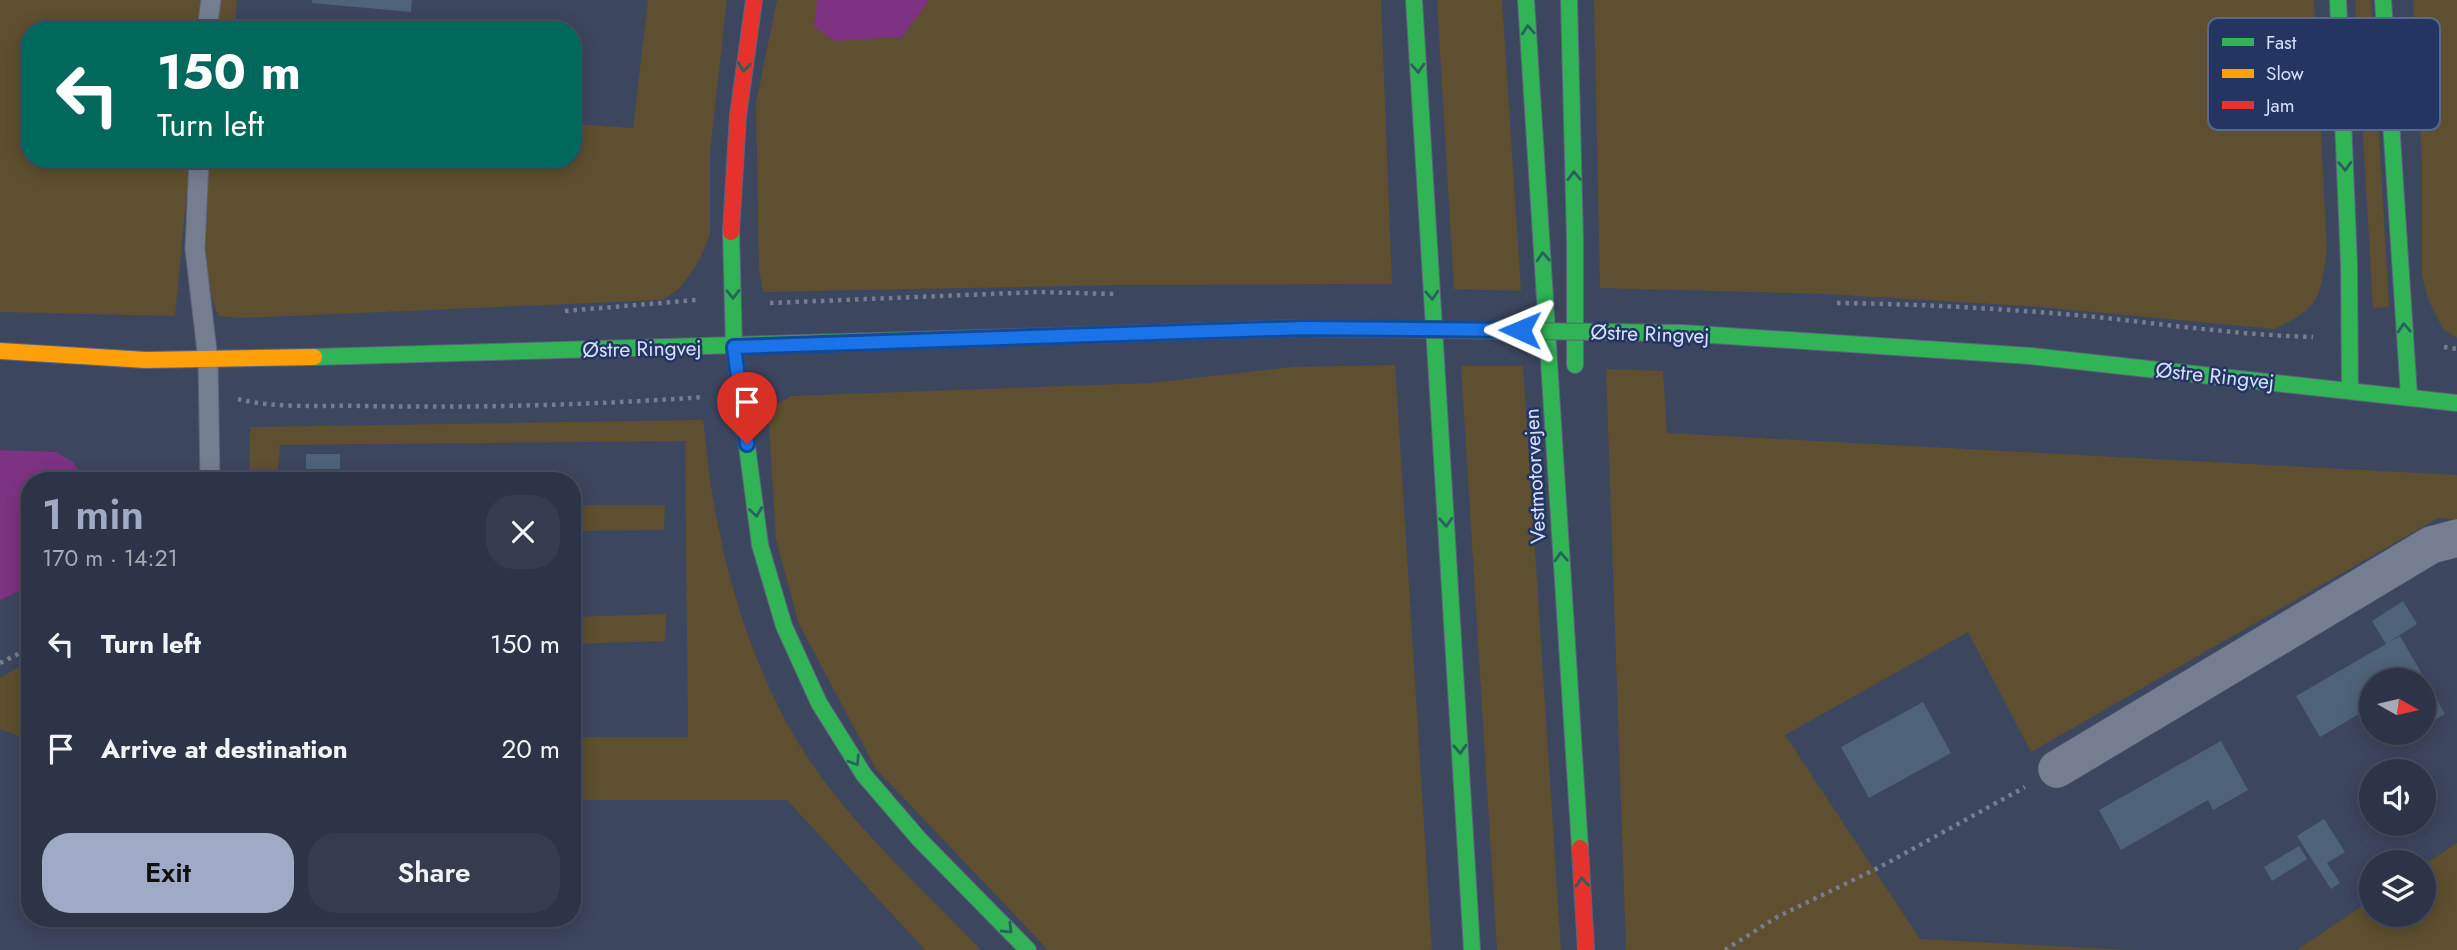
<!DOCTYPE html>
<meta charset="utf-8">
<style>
:root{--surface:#2e3447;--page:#363c4e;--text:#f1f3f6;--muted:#a7aab4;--line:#494f60;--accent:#9faac6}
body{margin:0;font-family:Jost,sans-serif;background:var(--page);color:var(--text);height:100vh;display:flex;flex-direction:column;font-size:26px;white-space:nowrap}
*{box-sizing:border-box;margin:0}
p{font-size:23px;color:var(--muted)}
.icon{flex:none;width:38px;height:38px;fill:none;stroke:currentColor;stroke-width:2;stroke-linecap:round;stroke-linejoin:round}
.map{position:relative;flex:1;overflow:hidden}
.panel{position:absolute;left:21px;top:472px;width:560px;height:455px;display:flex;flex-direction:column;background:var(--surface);border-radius:28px;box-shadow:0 4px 18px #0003,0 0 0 2px var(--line)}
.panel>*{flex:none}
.guide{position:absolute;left:21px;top:21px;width:560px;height:147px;border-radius:28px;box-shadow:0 4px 18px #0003,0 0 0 2px var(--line);background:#00695c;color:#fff;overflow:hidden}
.needle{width:46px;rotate:98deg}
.buttons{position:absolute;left:2359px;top:668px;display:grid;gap:14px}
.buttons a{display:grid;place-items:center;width:77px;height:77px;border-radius:50%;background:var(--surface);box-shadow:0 4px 18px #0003,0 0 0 2px var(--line);font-size:35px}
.pin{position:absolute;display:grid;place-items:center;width:60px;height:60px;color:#fff;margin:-72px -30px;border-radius:50% 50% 50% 0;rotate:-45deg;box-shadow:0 0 7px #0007}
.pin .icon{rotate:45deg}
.me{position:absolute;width:77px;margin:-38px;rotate:271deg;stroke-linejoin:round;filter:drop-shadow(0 0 5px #0008)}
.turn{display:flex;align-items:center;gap:24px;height:147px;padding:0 21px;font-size:32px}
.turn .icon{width:91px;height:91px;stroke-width:2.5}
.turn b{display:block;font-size:49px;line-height:60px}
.round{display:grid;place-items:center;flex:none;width:74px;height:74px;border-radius:28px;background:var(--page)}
.headline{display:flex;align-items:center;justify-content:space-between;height:119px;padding:0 21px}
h1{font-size:42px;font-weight:600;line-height:52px;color:var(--accent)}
.button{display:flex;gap:14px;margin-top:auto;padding:14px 21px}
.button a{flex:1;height:80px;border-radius:28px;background:var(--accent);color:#111;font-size:28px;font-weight:600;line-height:80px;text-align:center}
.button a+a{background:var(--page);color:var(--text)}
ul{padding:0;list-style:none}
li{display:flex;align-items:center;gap:21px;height:105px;padding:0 21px}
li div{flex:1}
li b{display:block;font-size:26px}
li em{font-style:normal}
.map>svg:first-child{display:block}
.green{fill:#5d4f2f}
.water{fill:#7d3282}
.building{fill:#4e6279}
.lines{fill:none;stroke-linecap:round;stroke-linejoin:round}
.lane-casing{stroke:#5c647b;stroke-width:21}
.street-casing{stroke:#5c647b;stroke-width:38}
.fast-casing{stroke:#5c647b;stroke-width:18}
.slow-casing{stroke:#5c647b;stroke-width:18}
.jam-casing{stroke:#5c647b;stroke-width:18}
.path{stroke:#767d90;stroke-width:4.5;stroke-dasharray:3.5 5;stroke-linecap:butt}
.lane{stroke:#757d91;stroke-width:19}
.street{stroke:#757d91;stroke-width:37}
.fast{stroke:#30b455;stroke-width:16}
.slow{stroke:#ff9f0a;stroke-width:16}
.jam{stroke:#e5322d;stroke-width:16}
.fast-bridge-casing{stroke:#5c647b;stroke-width:18;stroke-linecap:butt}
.fast-bridge{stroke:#30b455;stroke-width:16}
.oneway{stroke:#28615d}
.route-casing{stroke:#114b97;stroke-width:18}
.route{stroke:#1a73e8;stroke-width:12}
.labels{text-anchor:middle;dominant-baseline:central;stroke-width:5;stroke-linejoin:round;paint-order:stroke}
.street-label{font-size:21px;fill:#d4e0fd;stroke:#243562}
.key{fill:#243562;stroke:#596890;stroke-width:2}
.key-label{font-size:19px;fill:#d4e0fd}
</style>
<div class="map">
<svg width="2457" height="950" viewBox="0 0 2457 950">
<rect width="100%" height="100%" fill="#3d465f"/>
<!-- green -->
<g class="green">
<polygon points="0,0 206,0 203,30 30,30 30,159 190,159 175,316 0,312"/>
<polygon points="217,0 237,0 235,30 213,30"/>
<path d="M648,0H727L710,152V234L699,261L680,288L663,300L240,318L219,316C199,279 207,203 207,159H572V124L633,128Z"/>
<polygon points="777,0 1381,0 1392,284 1118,285 763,292 759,268 756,102"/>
<polygon points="1437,0 1502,0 1521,291 1454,289"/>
<path d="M1594,0H2314L2327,250C2320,299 2320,308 2274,329L2041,307L1826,294L1600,288Z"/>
<polygon points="2355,0 2371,0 2389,307 2373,308"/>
<polygon points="2413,0 2457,0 2457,338 2443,329 2428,299 2422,275 2422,163"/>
<polygon points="1395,365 1432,950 1048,950 876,769 798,622 776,539 768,409 791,396 1150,383 1292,367"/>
<polygon points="1461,366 1523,366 1561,950 1497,950"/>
<polygon points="1606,369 1663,371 1667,433 2457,475 2457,519 2438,518 2031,752 1968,632 1785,735 1920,939 2133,950 1626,950"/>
<path d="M703,420C707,450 709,480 715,509C730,594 758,679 804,752C849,823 923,889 981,950H925L787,800H572V737H688L685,441L280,445L277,481H249L250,427Z"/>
<polygon points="572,505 665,505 664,530 572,531"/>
<polygon points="666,614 665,641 572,644 572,617"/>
<polygon points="30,661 30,740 0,729 0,678"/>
<polygon points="2457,843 2457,950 2297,950 2371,900 2371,915 2424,915 2424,865"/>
</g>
<!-- water -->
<g class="water">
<polygon points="817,0 928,0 928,2 902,37 835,41 814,27"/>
<polygon points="0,450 56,452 73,462 83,479 83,481 30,481 30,578 17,592 0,600"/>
</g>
<!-- building -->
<g class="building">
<polygon points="312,0 412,0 411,12 312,3"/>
<rect x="306" y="454" width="34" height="15"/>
<polygon points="2403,601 2417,624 2389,642 2400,636 2445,714 2424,726 2424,681 2371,681 2371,707 2320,737 2296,696 2386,644 2372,621"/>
<polygon points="1923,702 1951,753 1869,798 1841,747"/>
<polygon points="2221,741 2248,790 2213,810 2208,800 2121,850 2099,810"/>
<polygon points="2324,819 2345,852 2327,863 2340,883 2331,889 2297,836"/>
<polygon points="2299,846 2307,859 2272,881 2264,867"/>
</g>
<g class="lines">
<!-- lane casing -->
<g class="lane-casing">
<g id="lane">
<polyline points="207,30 211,0"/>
<polyline points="199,159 195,249 208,360 210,481"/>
</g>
</g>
<!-- street casing -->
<g class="street-casing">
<polyline id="street" points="2057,769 2431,545 2457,538"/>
</g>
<!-- fast casing -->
<g class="fast-casing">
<g id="fast">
<polyline points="1414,0 1472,950"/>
<polyline points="1526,0 1580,848"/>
<polyline points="1569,0 1575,240 1575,365"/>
<polyline points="2338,0 2349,264 2350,390"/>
<polyline points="2383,0 2409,396"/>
<polyline points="731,232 734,347 760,545 784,626 819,703 864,775 919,839 1028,950"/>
<polyline points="1682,333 2031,356 2457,403"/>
<polyline points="314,357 1056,336"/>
</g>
</g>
<!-- slow casing -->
<g class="slow-casing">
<polyline id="slow" points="0,351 146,360 314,357"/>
</g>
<!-- jam casing -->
<g class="jam-casing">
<g id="jam">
<polyline points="731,232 738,116 754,0"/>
<polyline points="1056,336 1304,328"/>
<polyline points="1580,848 1586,950"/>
</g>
</g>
<!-- path -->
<g class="path">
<polyline points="770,303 1039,292 1115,294"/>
<path d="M1837,303C1924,304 2010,309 2097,317C2169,325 2241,335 2313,337"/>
<polyline points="565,311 696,300"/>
<polyline points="2444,347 2457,349"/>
<path d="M238,399C275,409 325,405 365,406C477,408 592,405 704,397"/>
<polyline points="0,663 30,648"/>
<polyline points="1725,950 1777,917 1880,867 2025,787"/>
</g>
<!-- lane -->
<use href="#lane" class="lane"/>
<!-- street -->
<use href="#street" class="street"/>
<!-- fast -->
<use href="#fast" class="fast"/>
<!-- slow -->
<use href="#slow" class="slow"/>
<!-- jam -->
<use href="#jam" class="jam"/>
<!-- fast-bridge casing -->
<g class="fast-bridge-casing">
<polyline id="fast-bridge" points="1304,328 1682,333"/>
</g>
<!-- fast-bridge -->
<use href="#fast-bridge" class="fast-bridge"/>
</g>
<!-- one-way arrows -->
<defs><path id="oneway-chevron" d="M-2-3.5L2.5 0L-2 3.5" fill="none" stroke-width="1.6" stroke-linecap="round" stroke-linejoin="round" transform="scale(1.75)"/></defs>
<g class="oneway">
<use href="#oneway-chevron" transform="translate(1528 30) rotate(-94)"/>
<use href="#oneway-chevron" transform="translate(744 67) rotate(97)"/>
<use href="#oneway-chevron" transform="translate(1418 68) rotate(87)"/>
<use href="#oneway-chevron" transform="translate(2345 166) rotate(88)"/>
<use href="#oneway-chevron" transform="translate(1574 176) rotate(-91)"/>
<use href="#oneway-chevron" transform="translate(1543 257) rotate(-93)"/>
<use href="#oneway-chevron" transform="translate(733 294) rotate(89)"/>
<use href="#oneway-chevron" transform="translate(1432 295) rotate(87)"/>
<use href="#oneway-chevron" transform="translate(2404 328) rotate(-94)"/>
<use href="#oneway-chevron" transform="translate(756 512) rotate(82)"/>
<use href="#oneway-chevron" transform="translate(1446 522) rotate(87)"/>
<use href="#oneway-chevron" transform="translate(1561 557) rotate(-93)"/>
<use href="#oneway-chevron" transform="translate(1460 749) rotate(87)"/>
<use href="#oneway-chevron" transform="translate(855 761) rotate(58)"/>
<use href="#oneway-chevron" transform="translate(1582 882) rotate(-94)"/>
<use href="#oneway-chevron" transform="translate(1008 929) rotate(45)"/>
</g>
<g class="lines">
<!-- route casing -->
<g class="route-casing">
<polyline id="route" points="747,444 734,347 1304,328 1520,330"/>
</g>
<!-- route -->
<use href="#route" class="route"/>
</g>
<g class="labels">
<!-- street labels -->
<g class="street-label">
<text transform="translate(1650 334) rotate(2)">Østre Ringvej</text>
<text transform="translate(642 349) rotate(-1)">Østre Ringvej</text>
<text transform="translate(2215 376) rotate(6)">Østre Ringvej</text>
<text transform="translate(1535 476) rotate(-93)">Vestmotorvejen</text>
</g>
</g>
<!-- legend -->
<rect x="2208" y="18" width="232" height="112" rx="10" class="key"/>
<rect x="2222" y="38" width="32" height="8" fill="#30b455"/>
<rect x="2222" y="69" width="32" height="9" fill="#ff9f0a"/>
<rect x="2222" y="101" width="32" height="8" fill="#e5322d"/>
<g class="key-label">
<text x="2266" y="49">Fast</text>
<text x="2266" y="80">Slow</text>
<text x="2266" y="112">Jam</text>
</g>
</svg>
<div class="buttons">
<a><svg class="needle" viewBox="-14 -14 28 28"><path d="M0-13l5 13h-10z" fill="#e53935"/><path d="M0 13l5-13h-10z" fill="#a7aab4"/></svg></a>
<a><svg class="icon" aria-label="sound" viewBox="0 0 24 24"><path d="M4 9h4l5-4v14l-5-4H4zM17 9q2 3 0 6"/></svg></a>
<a><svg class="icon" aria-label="layers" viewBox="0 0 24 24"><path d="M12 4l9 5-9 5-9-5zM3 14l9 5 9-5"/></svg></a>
</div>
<div class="pin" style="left:747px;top:444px;background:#d93025"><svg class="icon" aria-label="arrive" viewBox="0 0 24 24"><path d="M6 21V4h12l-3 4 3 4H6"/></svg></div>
<svg class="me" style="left:1520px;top:330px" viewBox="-20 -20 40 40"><path d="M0-17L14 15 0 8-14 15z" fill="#1a73e8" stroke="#fff" stroke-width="4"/></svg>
<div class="guide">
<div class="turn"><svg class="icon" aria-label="left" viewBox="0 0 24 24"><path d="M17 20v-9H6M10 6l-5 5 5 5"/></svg><div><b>150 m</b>Turn left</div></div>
</div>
<section class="panel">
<div class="headline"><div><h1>1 min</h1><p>170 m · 14:21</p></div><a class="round"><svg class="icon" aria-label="close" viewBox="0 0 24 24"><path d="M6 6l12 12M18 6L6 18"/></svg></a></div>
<ul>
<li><svg class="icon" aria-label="left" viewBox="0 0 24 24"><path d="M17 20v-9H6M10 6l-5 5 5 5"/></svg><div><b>Turn left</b></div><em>150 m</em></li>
<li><svg class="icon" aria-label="arrive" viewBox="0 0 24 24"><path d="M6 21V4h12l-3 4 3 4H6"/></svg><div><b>Arrive at destination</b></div><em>20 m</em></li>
</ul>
<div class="button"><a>Exit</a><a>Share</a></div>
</section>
</div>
